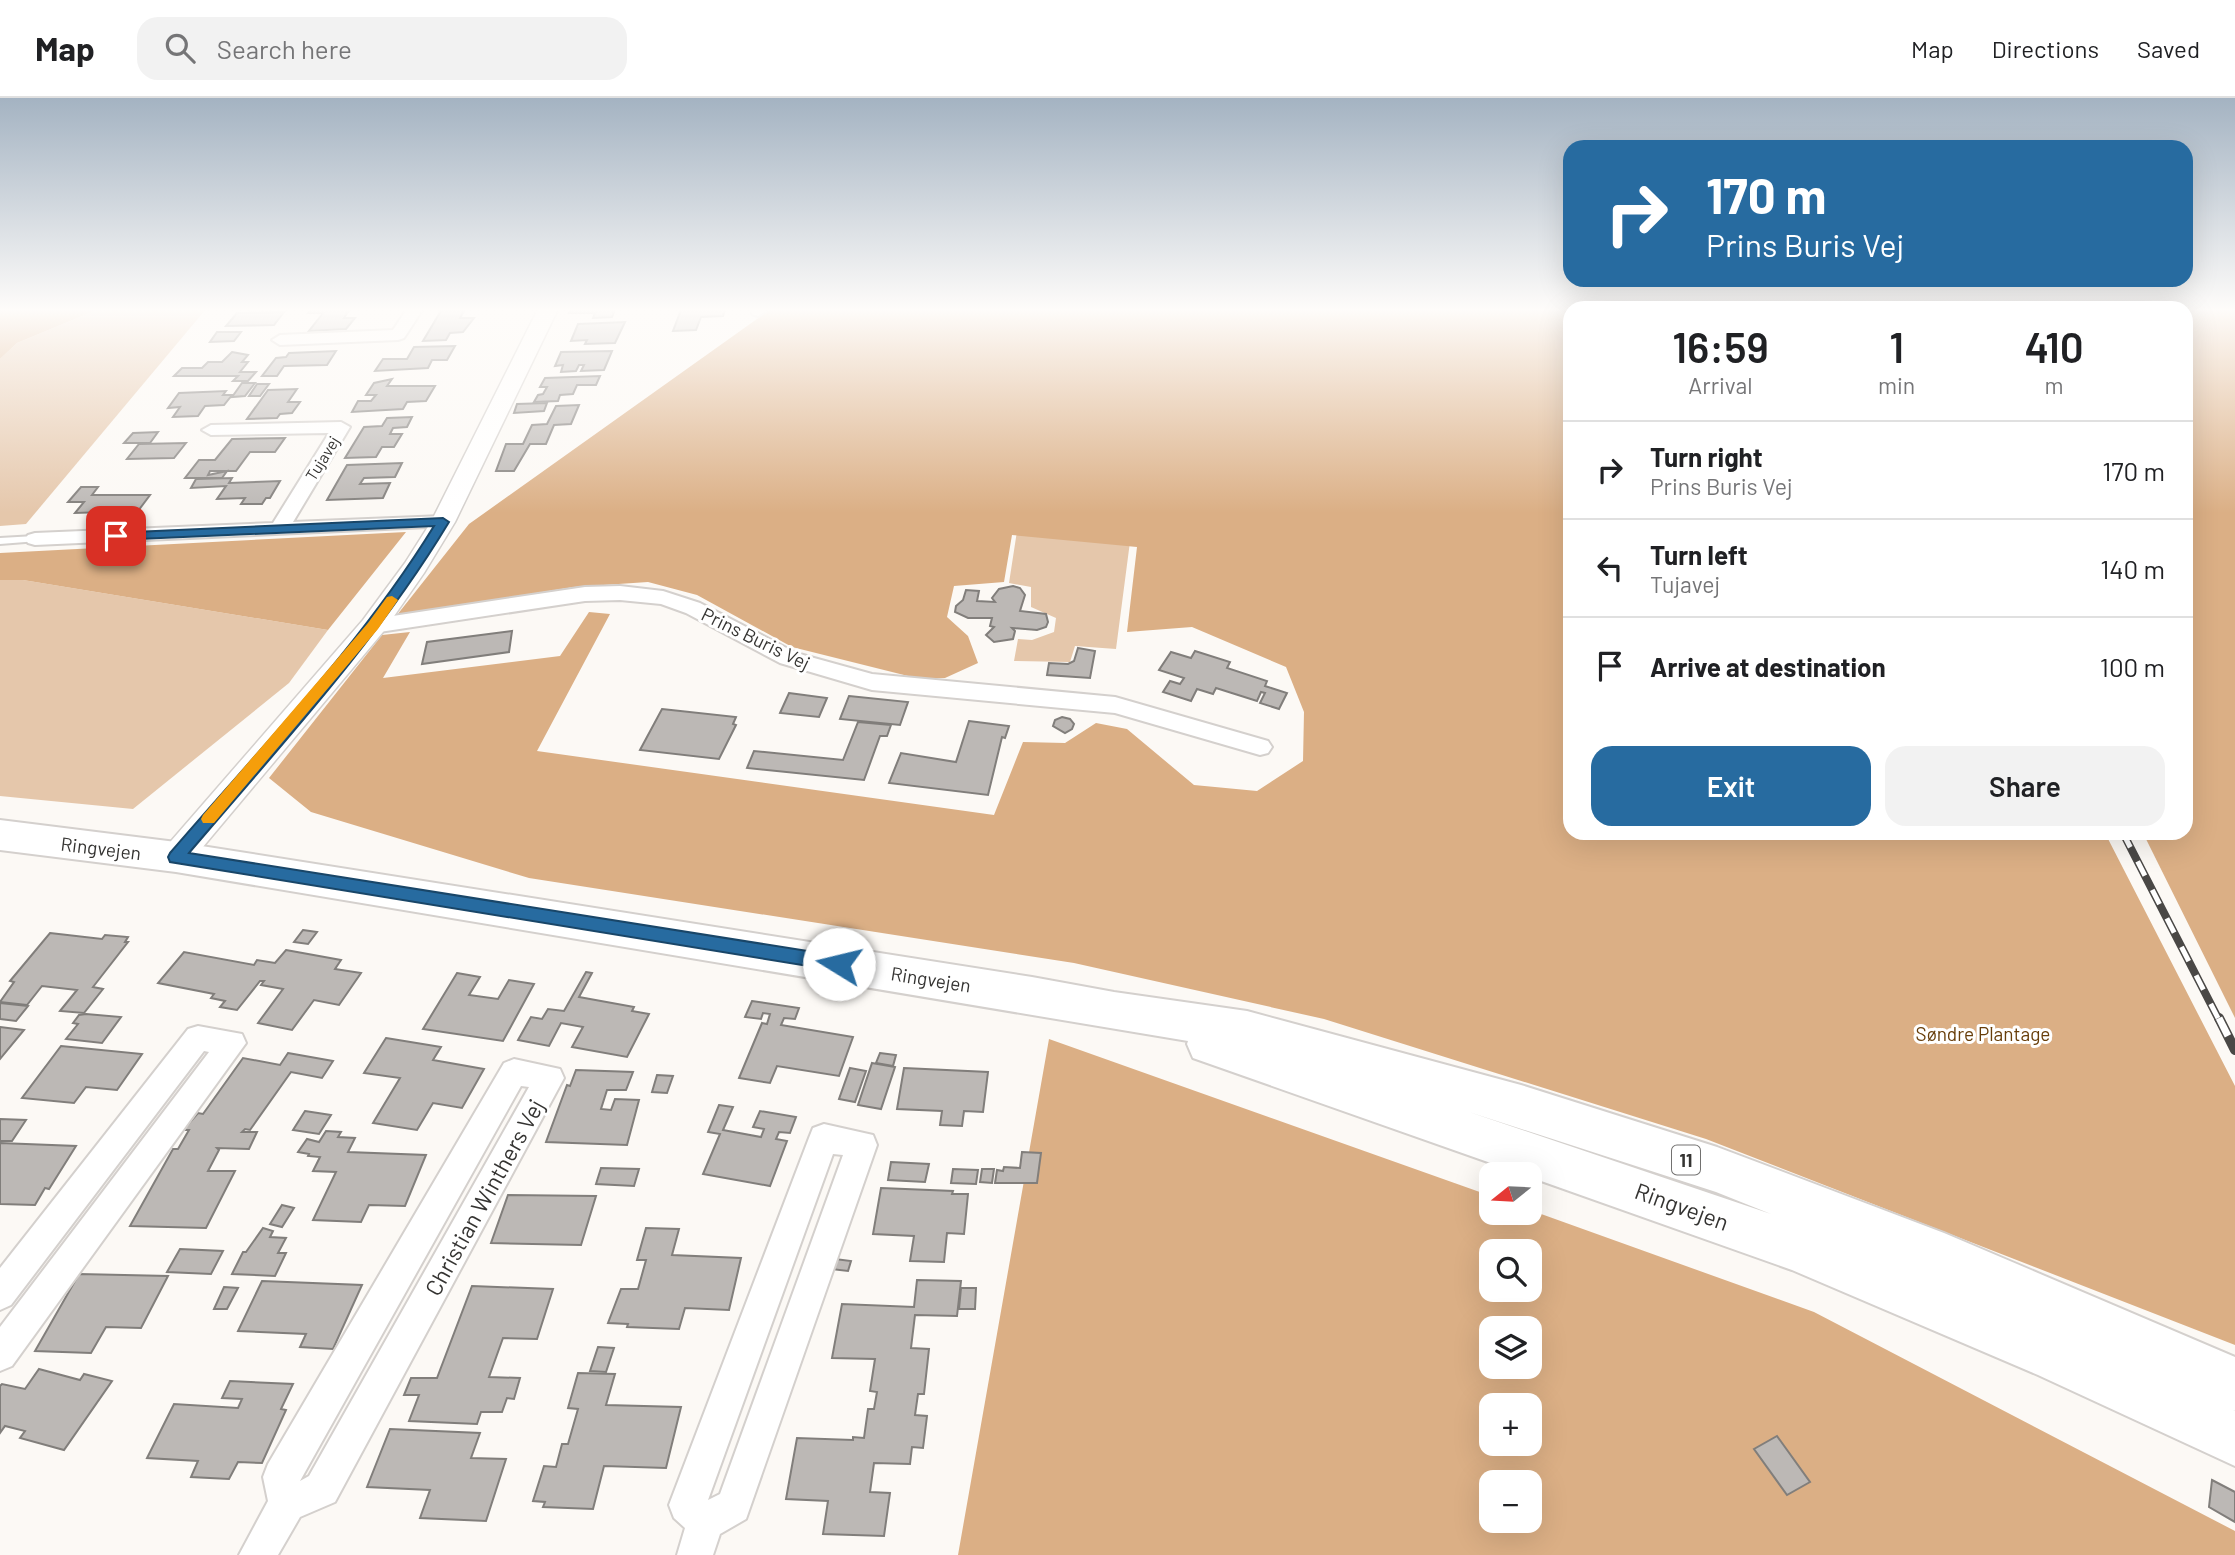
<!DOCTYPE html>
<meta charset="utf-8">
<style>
:root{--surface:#fff;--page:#f2f2f2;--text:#202124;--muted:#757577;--line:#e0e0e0;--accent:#276ba0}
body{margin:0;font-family:Barlow,sans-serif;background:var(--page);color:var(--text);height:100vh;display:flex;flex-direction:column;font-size:26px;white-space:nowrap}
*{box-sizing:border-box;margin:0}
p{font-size:23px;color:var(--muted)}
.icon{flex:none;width:38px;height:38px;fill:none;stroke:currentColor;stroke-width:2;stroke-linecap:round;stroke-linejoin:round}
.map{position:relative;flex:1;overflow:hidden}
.sheet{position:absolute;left:1563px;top:203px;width:630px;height:539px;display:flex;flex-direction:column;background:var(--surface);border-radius:21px;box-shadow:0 7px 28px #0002}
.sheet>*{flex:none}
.top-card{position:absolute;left:1563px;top:42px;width:630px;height:147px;border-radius:21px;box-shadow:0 7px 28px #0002;background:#276ba0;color:#fff;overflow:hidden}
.needle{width:46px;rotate:252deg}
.tools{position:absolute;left:1479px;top:1064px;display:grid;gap:14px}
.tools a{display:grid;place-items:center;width:63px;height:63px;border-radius:14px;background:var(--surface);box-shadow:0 7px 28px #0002;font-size:35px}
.pin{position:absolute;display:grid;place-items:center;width:60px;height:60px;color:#fff;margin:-30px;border-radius:14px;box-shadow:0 4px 10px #0006}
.me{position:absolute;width:77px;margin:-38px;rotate:279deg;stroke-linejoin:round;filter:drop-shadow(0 0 5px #0008)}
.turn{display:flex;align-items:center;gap:24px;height:147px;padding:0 28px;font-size:32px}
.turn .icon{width:91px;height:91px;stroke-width:2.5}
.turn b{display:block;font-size:49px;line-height:60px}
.eta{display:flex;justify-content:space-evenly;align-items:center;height:119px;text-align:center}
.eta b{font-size:42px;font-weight:600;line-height:49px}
.button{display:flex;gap:14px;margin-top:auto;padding:14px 28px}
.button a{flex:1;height:80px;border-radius:21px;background:var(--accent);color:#fff;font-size:28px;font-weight:600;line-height:80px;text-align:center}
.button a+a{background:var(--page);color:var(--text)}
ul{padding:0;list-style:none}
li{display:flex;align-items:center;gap:21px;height:98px;padding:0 28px;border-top:2px solid var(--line)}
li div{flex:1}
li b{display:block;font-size:26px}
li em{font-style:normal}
header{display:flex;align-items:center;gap:42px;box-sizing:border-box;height:98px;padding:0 35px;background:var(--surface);border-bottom:2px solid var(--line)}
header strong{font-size:33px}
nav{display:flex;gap:38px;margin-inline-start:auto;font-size:24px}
.search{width:490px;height:63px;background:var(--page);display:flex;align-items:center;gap:18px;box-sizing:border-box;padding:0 24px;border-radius:21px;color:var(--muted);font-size:26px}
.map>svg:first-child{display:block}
.green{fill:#e5c7ab}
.forest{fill:#dbaf85;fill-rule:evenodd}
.building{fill:#bcb8b5;stroke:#817e7b;stroke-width:2}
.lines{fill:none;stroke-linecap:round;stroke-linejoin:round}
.service-casing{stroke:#d4d0cd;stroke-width:4}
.minor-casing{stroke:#d4d0cd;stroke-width:4}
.tertiary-casing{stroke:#d4d0cd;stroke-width:3}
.primary-casing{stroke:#d4d0cd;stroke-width:4}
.service{fill:#fff;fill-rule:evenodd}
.minor{fill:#fff;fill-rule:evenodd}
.tertiary{fill:#fff;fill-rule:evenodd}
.primary{fill:#fff;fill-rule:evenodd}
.rail-far1-casing{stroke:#4a4846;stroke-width:8}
.rail-casing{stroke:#4a4846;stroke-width:10}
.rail-far1{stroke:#fff;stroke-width:5;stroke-dasharray:16;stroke-linecap:butt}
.rail{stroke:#fff;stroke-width:7;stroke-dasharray:20;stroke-linecap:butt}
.route{fill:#276ba0;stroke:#194668;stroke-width:2}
.slow{fill:#f59e0b}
.labels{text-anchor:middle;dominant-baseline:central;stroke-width:6;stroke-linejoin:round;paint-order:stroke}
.far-street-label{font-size:16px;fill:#353432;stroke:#fff}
.shield{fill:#fff;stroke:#727170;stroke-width:2}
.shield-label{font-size:18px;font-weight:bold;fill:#353432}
.street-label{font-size:19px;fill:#353432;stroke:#fff}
.park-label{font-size:19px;fill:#683e0a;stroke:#fff}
.near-street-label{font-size:23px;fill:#353432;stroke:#fff}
</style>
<header>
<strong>Map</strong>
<div class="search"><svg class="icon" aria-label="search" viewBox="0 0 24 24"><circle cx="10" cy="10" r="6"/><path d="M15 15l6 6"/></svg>Search here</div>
<nav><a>Map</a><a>Directions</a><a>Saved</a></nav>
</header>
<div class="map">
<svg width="2235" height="1457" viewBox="0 0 2235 1457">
<rect width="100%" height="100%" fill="#fcf9f5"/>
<!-- green -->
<g class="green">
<polygon points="99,211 206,211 26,426 0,428 0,261 17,245"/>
<polygon points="1134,413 1116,551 1075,548 1070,564 1014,563 1018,541 1032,542 1054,534 1056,520 1031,509 1031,489 1009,485 1017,433"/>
<polygon points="0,482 23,482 328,532 289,585 133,711 0,698"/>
</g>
<!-- forest -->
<g class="forest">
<polygon points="0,211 99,211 17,245 0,261"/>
<polygon points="771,211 1570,211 1570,735 2105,735 2235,988 2235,1247 1706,1041 1324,921 1074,865 529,780 311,714 269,680 382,537 410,534 383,580 560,558 589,514 610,516 537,653 994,717 1023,644 1065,645 1096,625 1127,631 1194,687 1257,693 1303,663 1304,614 1286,569 1192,529 1127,534 1137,449 1012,437 1004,484 954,488 947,519 968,538 978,565 945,580 920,581 792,549 697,497 648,484 574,489 397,517 469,426"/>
<polygon points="2186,211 2235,211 2235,920 2143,735 2186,735"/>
<polygon points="406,434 328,532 23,482 0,482 0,455"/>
<path d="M1049,941L1491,1098V1115H1530V1112L1814,1214L2235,1433V1457H958ZM1491,1153H1530V1192H1491ZM1491,1230H1530V1269H1491ZM1491,1307H1530V1346H1491ZM1491,1384H1530V1423H1491Z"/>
</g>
<!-- building -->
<g class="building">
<polygon points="311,211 350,211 344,220 355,220 346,231 309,233 323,215 308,215"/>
<polygon points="442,211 465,211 460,220 474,220 463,234 450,235 446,242 423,243"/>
<polygon points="571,211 615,211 612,219 593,220 595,215 569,215"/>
<polygon points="725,211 723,218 701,219 696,232 673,233 681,212"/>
<polygon points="284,214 274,227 226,228 237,215"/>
<polygon points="625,224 615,245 585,246 587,242 571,243 578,226"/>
<polygon points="217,234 241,234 234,243 210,244"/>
<polygon points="455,248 447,262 432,262 428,270 375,273 383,261 407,261 414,249"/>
<polygon points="336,253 327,267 284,268 277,278 262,278 276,260 286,259 289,255"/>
<polygon points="612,253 604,272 581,273 584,267 579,267 576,273 561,274 563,267 555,268 561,254"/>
<polygon points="232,254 248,257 242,264 248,264 240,274 256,274 248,283 233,283 238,278 174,278 182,270 202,270 208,264 222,264"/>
<polygon points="600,278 596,287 577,287 573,296 560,297 558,303 534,304 538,297 543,296 547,289 540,289 545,280"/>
<polygon points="392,281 387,288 435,288 426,303 407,304 403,311 352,314 358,303 371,303 376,297 366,297 374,285"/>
<polygon points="242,285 255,285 245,298 232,299"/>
<polygon points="257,286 269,286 260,298 249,298"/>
<polygon points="297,291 288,304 300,304 292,315 280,316 277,320 247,321 268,292"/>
<polygon points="226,293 223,297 232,297 224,307 205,308 198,318 173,319 180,309 168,310 179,295"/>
<polygon points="547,305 544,313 514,315 517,306"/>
<polygon points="579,307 571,326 554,327 546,346 530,346 514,373 496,373 506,346 523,346 532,327 547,326 556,308"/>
<polygon points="412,319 407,329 393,330 390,336 402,336 394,349 382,349 376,359 345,360 364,329 382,328 387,320"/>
<polygon points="158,334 150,345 124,345 133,335"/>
<polygon points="285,340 275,354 250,354 236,373 210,373 208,377 227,373 222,380 185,380 199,362 215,362 232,341"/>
<polygon points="186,345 174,360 127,361 139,346"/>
<polygon points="402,365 395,379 364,380 360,386 390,385 383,400 327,402 347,367"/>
<polygon points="232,380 229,385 280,383 270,400 266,400 262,406 241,406 245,400 217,401 226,388 191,390 196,381"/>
<polygon points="81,389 98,389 92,397 150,397 138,413 75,415 84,404 68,404"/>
<polygon points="1013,488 1020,490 1025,497 1020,513 1046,516 1048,524 1046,529 1037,532 1012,530 1015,533 1013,541 994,544 986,537 994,529 990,528 992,520 968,520 955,514 956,508 963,502 966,492 979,493 977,503 995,504 992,500 999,491"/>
<polygon points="512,533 509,554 422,566 427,544"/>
<polygon points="1078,550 1095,553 1090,580 1047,577 1049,565 1068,566 1074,563"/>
<polygon points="1195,553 1230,564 1227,570 1267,583 1265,588 1287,595 1279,611 1260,605 1265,595 1261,594 1257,603 1216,590 1213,596 1197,591 1191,603 1163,594 1170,583 1180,586 1184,580 1159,572 1171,554 1191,560"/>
<polygon points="789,595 827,600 819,619 780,615"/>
<polygon points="849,598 908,604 900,627 840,621"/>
<polygon points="662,611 736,619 733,626 736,627 719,661 640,652"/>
<polygon points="1062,619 1070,621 1074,626 1072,631 1065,635 1053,628 1055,622"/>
<polygon points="969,623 1009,628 1005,640 1002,639 988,697 889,685 901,655 956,664"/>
<polygon points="858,624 891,627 887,638 880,638 864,682 747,670 754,653 843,662"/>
<polygon points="303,832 317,834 308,846 294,844"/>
<polygon points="50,835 102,841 105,837 128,839 125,844 128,844 93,889 103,891 84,915 60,913 77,892 42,888 27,907 0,904 14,884 10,883"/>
<polygon points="286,852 341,862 335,871 361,875 339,907 314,902 292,932 258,925 283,891 261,887 264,883 260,883 237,912 220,909 225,903 211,900 214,896 158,885 184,854 254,867 257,862 275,865"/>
<polygon points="586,874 592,875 579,899 634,909 632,913 649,916 627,959 572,949 583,929 561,925 549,948 518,942 531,919 542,921 548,911 564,913"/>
<polygon points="457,875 480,879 469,897 498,901 509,882 534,886 503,943 423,931"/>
<polygon points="752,903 799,910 795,921 784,920 781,927 853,939 839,978 777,968 770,985 739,980 762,925 767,926 770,916 763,915 761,921 745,919"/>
<polygon points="0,905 28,908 16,923 0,921"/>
<polygon points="86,916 121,919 102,945 66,941 78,926 73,925 79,917"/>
<polygon points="0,929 24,932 0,961"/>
<polygon points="386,940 441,949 433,962 484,971 462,1010 433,1005 417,1032 373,1025 400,980 364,975"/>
<polygon points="61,948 142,956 117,992 86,989 74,1005 22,1000"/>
<polygon points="288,955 333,963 322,980 291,974 250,1032 245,1031 242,1034 257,1034 249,1051 217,1050 219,1052 208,1073 235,1073 206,1130 130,1128 173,1051 178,1051 189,1032 183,1032 198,1015 203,1016 243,960 280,967"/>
<polygon points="880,955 896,957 893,968 876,965"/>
<polygon points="872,965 895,969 881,1011 858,1007"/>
<polygon points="850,970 866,973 855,1004 839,1001"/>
<polygon points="904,970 988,974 983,1014 964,1013 962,1028 940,1027 942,1013 897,1011"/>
<polygon points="576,972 633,974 626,992 607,992 601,1011 611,1012 615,1001 639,1002 627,1047 546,1044 567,987 570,988"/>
<polygon points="657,977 673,978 667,995 652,994"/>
<polygon points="719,1007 733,1009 723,1032 761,1039 764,1031 753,1029 760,1013 796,1019 790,1035 779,1034 776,1041 787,1043 770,1088 703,1076 720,1036 708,1034"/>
<polygon points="305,1013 331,1017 319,1036 293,1032"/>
<polygon points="0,1021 26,1022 12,1043 0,1043"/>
<polygon points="326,1033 341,1034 338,1039 355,1040 348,1054 426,1057 405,1108 369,1107 361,1124 313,1122 336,1074 313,1073 320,1059 308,1058 309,1056 298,1054 307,1041 319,1044"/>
<polygon points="0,1045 76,1048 49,1091 45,1090 35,1107 0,1106"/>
<polygon points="1022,1054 1041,1055 1037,1085 995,1085 997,1072 1003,1073 1004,1069 1020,1070"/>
<polygon points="891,1064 929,1066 925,1084 888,1082"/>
<polygon points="601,1070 639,1071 634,1088 596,1086"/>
<polygon points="953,1071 978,1072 976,1086 951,1085"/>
<polygon points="982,1071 994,1071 992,1085 980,1084"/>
<polygon points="881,1090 953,1093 952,1096 968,1096 964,1136 947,1135 944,1164 910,1163 914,1138 873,1136"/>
<polygon points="508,1097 596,1098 581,1147 491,1145"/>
<polygon points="282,1107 294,1110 282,1129 270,1126"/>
<polygon points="263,1130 273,1133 270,1139 286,1140 278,1155 286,1155 275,1178 232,1176 243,1154 246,1154"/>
<polygon points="646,1130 679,1131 672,1157 741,1160 729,1212 685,1210 679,1231 627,1229 628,1226 608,1225 621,1191 638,1191 646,1162 637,1162"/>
<polygon points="180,1151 223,1153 211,1176 167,1174"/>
<polygon points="835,1161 851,1163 848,1173 831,1171"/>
<polygon points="79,1176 168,1178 141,1230 106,1229 91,1255 35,1253"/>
<polygon points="917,1182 961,1183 957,1218 915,1217 911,1250 929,1251 924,1296 918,1296 915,1317 927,1318 923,1350 912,1349 910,1366 874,1365 870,1394 890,1395 884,1438 823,1436 828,1403 786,1401 797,1340 853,1342 853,1339 864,1340 868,1311 874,1311 877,1294 870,1293 875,1261 832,1260 842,1206 914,1209"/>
<polygon points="262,1183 362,1187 333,1251 300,1249 306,1236 238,1233"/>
<polygon points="472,1188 553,1191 537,1241 503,1240 489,1279 520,1280 514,1301 507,1300 502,1314 481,1314 477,1326 409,1323 419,1297 404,1297 411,1280 437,1280"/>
<polygon points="224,1189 238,1190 227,1211 214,1211"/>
<polygon points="961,1190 976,1190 975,1211 959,1211"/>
<polygon points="598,1249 614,1250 606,1274 590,1273"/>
<polygon points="39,1271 80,1282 84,1276 112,1283 64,1352 20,1340 25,1333 5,1328 0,1335 0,1288 2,1286 25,1291"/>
<polygon points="578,1275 615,1276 606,1307 681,1309 666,1370 604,1368 593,1411 543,1409 545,1404 533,1403 544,1368 556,1369 562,1346 568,1346 578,1311 568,1310"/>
<polygon points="230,1283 293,1286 281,1311 286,1312 262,1365 238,1364 229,1381 191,1379 198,1363 147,1360 174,1306 238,1310 242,1301 222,1300"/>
<polygon points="390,1331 480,1335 471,1360 506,1361 486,1423 420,1420 430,1392 367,1389"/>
<polygon points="1777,1338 1810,1384 1787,1397 1754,1351"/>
<polygon points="2212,1382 2235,1394 2235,1424 2209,1409"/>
</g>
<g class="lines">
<!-- service casing -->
<g class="service-casing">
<polygon id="service" points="35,438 40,441 38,443 0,446 0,440"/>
</g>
<!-- minor casing -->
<g class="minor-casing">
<g id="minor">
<polygon points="407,211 423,211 404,240 398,242 280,247 272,242 280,237 393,232"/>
<polygon points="751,211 768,211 758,218 752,216"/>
<polygon points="341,324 350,329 293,424 443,418 450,420 453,424 450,428 35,447 28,445 25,441 28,437 35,435 273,425 329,335 211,337 202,332 211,327"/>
<polygon points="620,488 663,493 700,505 796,555 872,576 1115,599 1268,643 1272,649 1268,655 1260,657 1115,615 872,592 780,565 686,515 661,506 620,502 585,503 373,535 366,533 362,528 366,523 373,521 585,489"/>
<polygon points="198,928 242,936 246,945 12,1268 0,1273 0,1229 209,954 204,953 11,1207 0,1212 0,1170 188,931"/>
<path d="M514,961L560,971L564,980L335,1404L300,1419L278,1457H239L268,1403L263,1379L268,1366L504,965ZM521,988L529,989L309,1378L300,1383Z"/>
<path d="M824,1026L873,1037L877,1047L746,1421L720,1436L713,1457H677L685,1430L674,1420L669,1407L809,1040L813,1030ZM833,1056L843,1057L720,1396L708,1402Z"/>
</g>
</g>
<!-- tertiary casing -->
<g class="tertiary-casing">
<polygon id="tertiary" points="538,211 558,211 455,424 424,475 383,534 187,768 176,772 165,768 160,759 165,750 363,522 405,465 431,424"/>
</g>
<!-- primary casing -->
<g class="primary-casing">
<path id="primary" d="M0,722L176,744L1032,879L1114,894L1247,913L1521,987L1717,1049L1944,1135L2235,1259V1313L2232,1311L2235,1313V1368L2038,1277L1792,1172L1530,1079V1076H1522L1193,960L1187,946L1188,943L176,774L0,752ZM1469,1014L1716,1094L1771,1116Z"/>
</g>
<!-- service -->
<use href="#service" class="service"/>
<!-- minor -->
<use href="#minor" class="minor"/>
<!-- tertiary -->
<use href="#tertiary" class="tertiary"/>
<!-- primary -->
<use href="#primary" class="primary"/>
<!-- rail-far1 casing -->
<g class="rail-far1-casing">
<polyline id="rail-far1" points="2123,735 2219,922"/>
</g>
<!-- rail casing -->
<g class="rail-casing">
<polyline id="rail" points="2219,920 2235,952"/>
</g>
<!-- rail-far1 -->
<use href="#rail-far1" class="rail-far1"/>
<!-- rail -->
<use href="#rail" class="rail"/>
</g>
<!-- sky -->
<linearGradient id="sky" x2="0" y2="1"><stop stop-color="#a4b3c2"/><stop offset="0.51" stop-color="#fefcfa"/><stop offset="1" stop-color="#fefcfa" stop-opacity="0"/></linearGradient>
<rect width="2235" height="415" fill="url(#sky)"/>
<!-- route -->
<path class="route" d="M443,420L449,424C377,544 280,648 189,755L839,858L845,861L848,866L845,871L839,873L170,764L168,759L170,755C261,649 361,547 434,428L116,442L112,440V435Z"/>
<!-- slow -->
<polygon class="slow" points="392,498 398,502 378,531 214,725 203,725 201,721 203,717 368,525 387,499"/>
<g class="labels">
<!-- far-street labels -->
<g class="far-street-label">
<text transform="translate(322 360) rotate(-58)">Tujavej</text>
</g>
<!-- shield labels -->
<rect class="shield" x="1672" y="1047.5" width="28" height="29" rx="5"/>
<g class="shield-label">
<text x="1686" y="1062">11</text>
</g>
<!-- street labels -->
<g class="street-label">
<text transform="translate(756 540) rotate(26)">Prins Buris Vej</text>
<text transform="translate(101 750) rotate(7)">Ringvejen</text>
<text transform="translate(931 881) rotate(9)">Ringvejen</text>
</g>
<!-- park labels -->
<g class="park-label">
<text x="1983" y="935">Søndre Plantage</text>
</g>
<!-- near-street labels -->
<g class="near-street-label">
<text transform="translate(484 1099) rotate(-61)">Christian Winthers Vej</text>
<text transform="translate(1682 1108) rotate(20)">Ringvejen</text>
</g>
</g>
</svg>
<div class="tools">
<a><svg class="needle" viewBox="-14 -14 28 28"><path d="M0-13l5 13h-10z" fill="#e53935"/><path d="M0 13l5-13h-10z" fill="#757577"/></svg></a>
<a><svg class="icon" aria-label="search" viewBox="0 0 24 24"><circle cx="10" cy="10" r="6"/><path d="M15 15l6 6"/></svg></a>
<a><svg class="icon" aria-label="layers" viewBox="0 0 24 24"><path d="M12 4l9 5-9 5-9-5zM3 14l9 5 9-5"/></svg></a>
<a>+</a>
<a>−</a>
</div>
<div class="pin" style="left:116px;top:438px;background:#d93025"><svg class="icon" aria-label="arrive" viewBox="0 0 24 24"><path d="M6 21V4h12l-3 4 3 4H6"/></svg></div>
<svg class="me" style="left:839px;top:866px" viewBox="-20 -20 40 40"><circle r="19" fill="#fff"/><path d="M0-13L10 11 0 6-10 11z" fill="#276ba0"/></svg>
<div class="top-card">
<div class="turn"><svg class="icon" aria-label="right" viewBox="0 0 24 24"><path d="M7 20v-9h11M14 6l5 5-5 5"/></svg><div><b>170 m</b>Prins Buris Vej</div></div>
</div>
<section class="sheet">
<div class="eta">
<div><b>16:59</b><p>Arrival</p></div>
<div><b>1</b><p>min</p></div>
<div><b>410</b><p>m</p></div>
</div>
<ul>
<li><svg class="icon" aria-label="right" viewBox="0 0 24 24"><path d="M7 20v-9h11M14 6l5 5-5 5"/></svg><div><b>Turn right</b><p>Prins Buris Vej</p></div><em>170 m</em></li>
<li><svg class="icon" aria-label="left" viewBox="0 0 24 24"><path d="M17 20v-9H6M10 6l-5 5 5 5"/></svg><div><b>Turn left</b><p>Tujavej</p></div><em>140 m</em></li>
<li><svg class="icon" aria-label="arrive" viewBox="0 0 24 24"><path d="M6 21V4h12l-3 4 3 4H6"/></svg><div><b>Arrive at destination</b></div><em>100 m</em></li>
</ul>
<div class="button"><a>Exit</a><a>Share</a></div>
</section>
</div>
